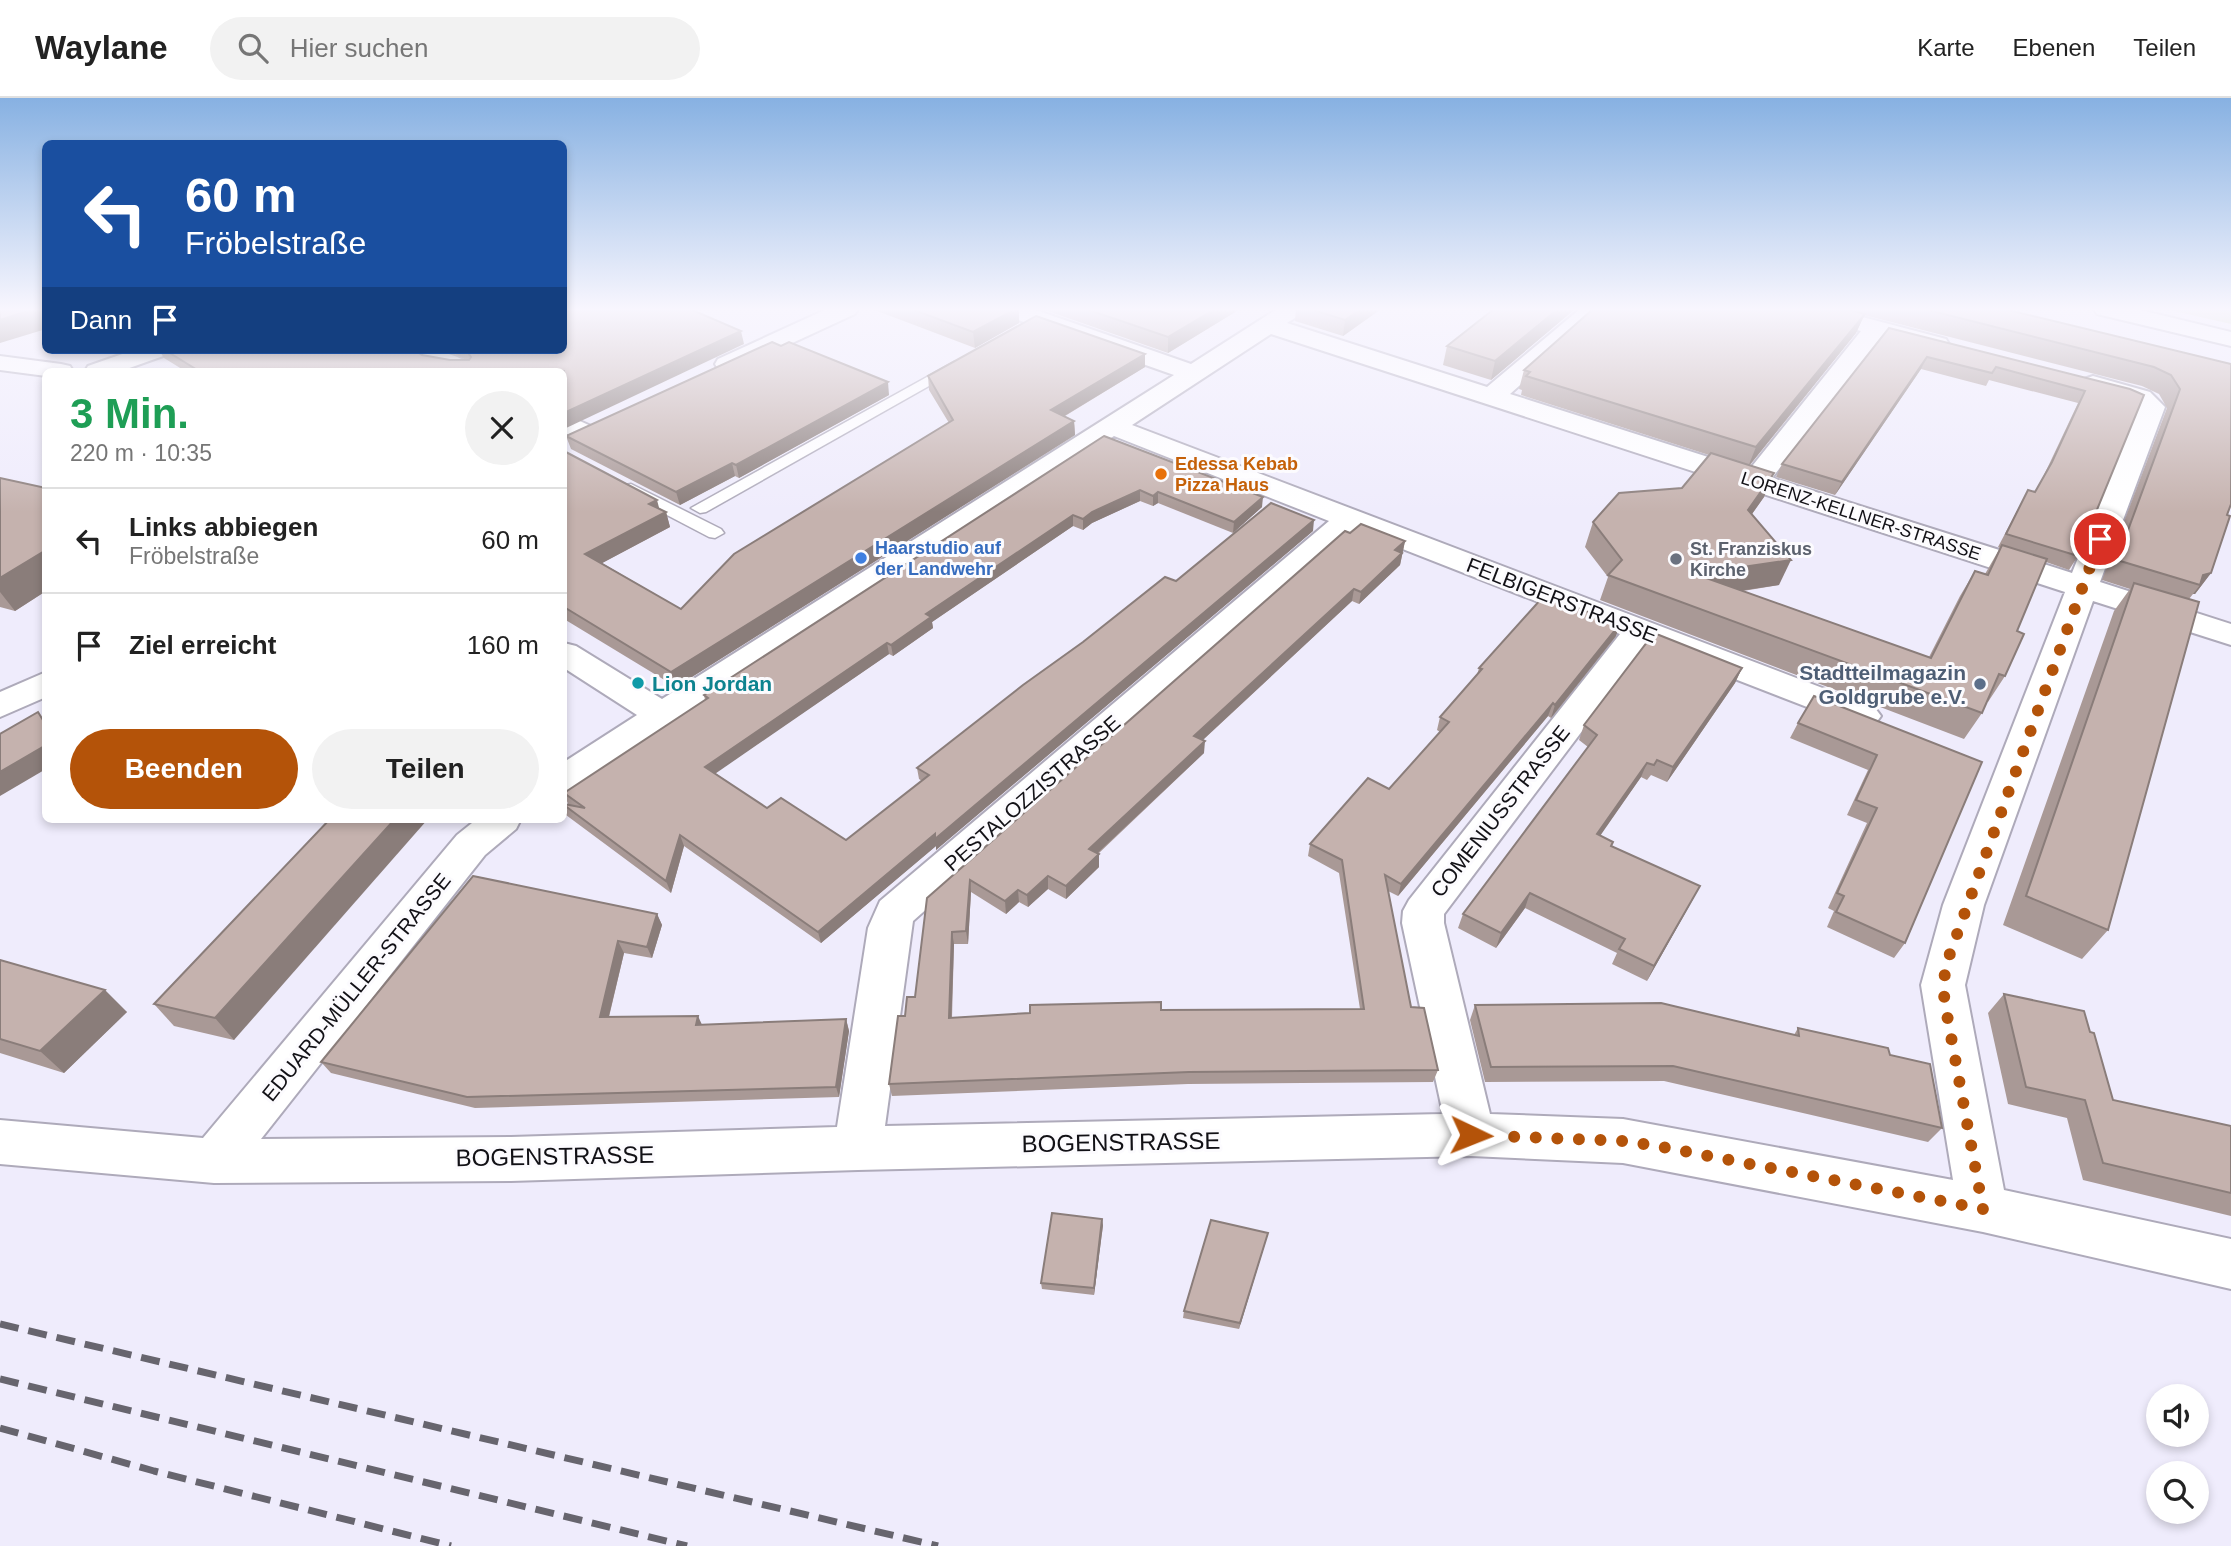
<!DOCTYPE html>
<html lang="de">
<meta charset="utf-8">
<style>
:root{--surface:#fff;--page:#f2f2f2;--text:#222;--muted:#767676;--line:#e0e0e0;--accent:#b45309}
body{margin:0;font-family:Helvetica,sans-serif;background:var(--page);color:var(--text);height:100vh;display:flex;flex-direction:column;font-size:26px;white-space:nowrap}
*{box-sizing:border-box;margin:0}
p{font-size:23px;color:var(--muted)}
.icon{flex:none;width:38px;height:38px;fill:none;stroke:currentColor;stroke-width:2;stroke-linecap:round;stroke-linejoin:round}
.map{position:relative;flex:1;overflow:hidden}
.side{position:absolute;left:42px;top:270px;width:525px;height:455px;display:flex;flex-direction:column;background:var(--surface);border-radius:10px;box-shadow:0 4px 10px #0003}
.side>*{flex:none}
.guide{position:absolute;left:42px;top:42px;width:525px;height:214px;border-radius:10px;box-shadow:0 4px 10px #0003;background:#1a4fa0;color:#fff;overflow:hidden}
.buttons{position:absolute;left:2146px;top:1286px;display:grid;gap:14px}
.buttons a{display:grid;place-items:center;width:63px;height:63px;border-radius:50%;background:var(--surface);box-shadow:0 4px 10px #0003;font-size:35px}
.pin{position:absolute;display:grid;place-items:center;width:60px;height:60px;color:#fff;margin:-30px;border:4px solid #fff;border-radius:50%;box-shadow:0 2px 7px #0007}
.me{position:absolute;width:77px;margin:-38px;rotate:92deg;stroke-linejoin:round;filter:drop-shadow(0 0 5px #0008)}
.turn{display:flex;align-items:center;gap:24px;height:147px;padding:0 28px;font-size:32px}
.turn .icon{width:91px;height:91px;stroke-width:2.5}
.turn b{display:block;font-size:49px;line-height:60px}
.then{display:flex;align-items:center;height:66px;padding:0 28px;background:#0003;gap:14px;font-size:26px}
.round{display:grid;place-items:center;flex:none;width:74px;height:74px;border-radius:37px;background:var(--page)}
.overview{display:flex;align-items:center;justify-content:space-between;height:119px;padding:0 28px}
h1{font-size:42px;font-weight:800;line-height:52px;color:#1e9e55}
.cta{display:flex;gap:14px;margin-top:auto;padding:14px 28px}
.cta a{flex:1;height:80px;border-radius:42px;background:var(--accent);color:#fff;font-size:28px;font-weight:800;line-height:80px;text-align:center}
.cta a+a{background:var(--page);color:var(--text)}
ul{padding:0;list-style:none}
li{display:flex;align-items:center;gap:21px;height:105px;padding:0 28px;border-top:2px solid var(--line)}
li div{flex:1}
li b{display:block;font-size:26px}
li em{font-style:normal}
header{display:flex;align-items:center;gap:42px;box-sizing:border-box;height:98px;padding:0 35px;background:var(--surface);border-bottom:2px solid var(--line)}
header strong{font-size:33px}
nav{display:flex;gap:38px;margin-inline-start:auto;font-size:24px}
.search{width:490px;height:63px;background:var(--page);display:flex;align-items:center;gap:18px;box-sizing:border-box;padding:0 24px;border-radius:38px;color:var(--muted);font-size:26px}
.map>svg:first-child{display:block}
.green{fill:#ccd0b0}
.lines{fill:none;stroke-linecap:round;stroke-linejoin:round}
.service-casing{stroke:#aeaaba;stroke-width:3}
.minor-casing{stroke:#aeaaba;stroke-width:4}
.tertiary-casing{stroke:#aeaaba;stroke-width:4}
.service{fill:#fff;fill-rule:evenodd}
.minor{fill:#fff;fill-rule:evenodd}
.tertiary{fill:#fff;fill-rule:evenodd}
.rail{stroke:#67656e;stroke-width:7;stroke-dasharray:19 10;stroke-linecap:butt}
.wall{fill:#a99996}
.shaded-wall{fill:#8a7d7a}
.building{fill:#c5b2ae;stroke:#8a7d7a;stroke-width:2}
.route{stroke:#b45309;stroke-width:12;stroke-dasharray:0 21.6}
.food-dot{fill:#e8710a;stroke:#fcfbfe;stroke-width:2.5}
.shop-dot{fill:#3f7fe0;stroke:#fcfbfe;stroke-width:2.5}
.worship-dot{fill:#6b7280;stroke:#fcfbfe;stroke-width:2.5}
.culture-dot{fill:#0f9aa8;stroke:#fcfbfe;stroke-width:2.5}
.service-dot{fill:#5c6f8a;stroke:#fcfbfe;stroke-width:2.5}
.labels{text-anchor:middle;dominant-baseline:central;stroke-width:6;stroke-linejoin:round;paint-order:stroke}
.far-food-label{font-size:18px;font-weight:bold;fill:#c56008;stroke:#fcfbfe;text-anchor:start}
.far-street-label{font-size:18px;fill:#121116;stroke:#fcfbfe}
.far-shop-label{font-size:18px;font-weight:bold;fill:#366cbe;stroke:#fcfbfe;text-anchor:start}
.far-worship-label{font-size:18px;font-weight:bold;fill:#5b616d;stroke:#fcfbfe;text-anchor:start}
.street-label{font-size:21px;fill:#121116;stroke:#fcfbfe}
.service-label{font-size:21px;font-weight:bold;fill:#4e5e75;stroke:#fcfbfe;text-anchor:end}
.culture-label{font-size:21px;font-weight:bold;fill:#0d838f;stroke:#fcfbfe;text-anchor:start}
.near-street-label{font-size:24px;fill:#121116;stroke:#fcfbfe}
</style>
<header>
<strong>Waylane</strong>
<div class="search"><svg class="icon" aria-label="search" viewBox="0 0 24 24"><circle cx="10" cy="10" r="6"/><path d="M15 15l6 6"/></svg>Hier suchen</div>
<nav><a>Karte</a><a>Ebenen</a><a>Teilen</a></nav>
</header>
<div class="map">
<svg width="2231" height="1448" viewBox="0 0 2231 1448">
<rect width="100%" height="100%" fill="#efecfc"/>
<!-- green -->
<polygon class="green" points="2165,211 2231,211 2231,226"/>
<g class="lines">
<!-- service casing -->
<g class="service-casing">
<g id="service">
<polygon points="954,264 959,265 961,268 959,271 706,414 700,415 691,410"/>
<polygon points="631,386 721,431 724,435 715,440 709,439 625,395 623,391 625,387"/>
</g>
</g>
<!-- minor casing -->
<g class="minor-casing">
<g id="minor">
<polygon points="827,211 858,211 855,216 736,271 727,273 718,271 715,266 718,261"/>
<path d="M998,211H1033L1191,266L1277,211H1300L1298,218L1287,225L1487,289L1580,211H1605L1510,296L1749,372L1861,233L1795,216L1792,211H1832L1946,241L1949,246L1946,251L1937,253L1881,239L1772,380L2072,475L2138,310L2132,304L2084,291L2080,286L2084,281L2093,278L2150,294L2165,309L2100,484L2231,526V547L2093,503L1984,807L1965,887L2004,1092L2231,1141V1191L1983,1134L1623,1065L1471,1058L858,1072L511,1083L214,1085L0,1066V1022L203,1040L457,737L477,721H521L516,731L485,757L261,1041L511,1039L837,1029L868,830L880,803L1329,423L1114,338L577,690L564,694V664L637,617L564,570V545L576,548L662,601L1174,277L1001,216ZM1271,236L2065,494L1943,807L1921,887L1953,1082L1623,1021L1490,1016L1444,825V816L1647,547L1851,626L1863,630L1875,626L1881,618L1875,610L1132,327ZM1354,432L1620,536L1409,802L1403,813L1402,825L1443,1016L885,1028L913,823Z"/>
<polygon points="134,252 169,252 166,257 121,273 85,273 88,268"/>
<path d="M407,252C429,252 460,252 474,273C452,273 421,273 407,252Z"/>
<polygon points="0,258 61,266 70,268 73,273 46,273 46,278 0,272"/>
<polygon points="564,316 591,328 595,334 591,340 582,342 564,335"/>
<polygon points="46,574 46,599 0,619 0,594"/>
</g>
</g>
<!-- tertiary casing -->
<g class="tertiary-casing">
<polygon id="tertiary" points="2094,211 2136,211 2231,234 2231,248 2097,216"/>
</g>
<!-- service -->
<use href="#service" class="service"/>
<!-- minor -->
<use href="#minor" class="minor"/>
<!-- tertiary -->
<use href="#tertiary" class="tertiary"/>
<!-- rail -->
<g class="rail">
<polyline points="0,1226 938,1448"/>
<polyline points="0,1281 687,1448"/>
<polyline points="0,1330 154,1373 451,1448"/>
</g>
</g>
<!-- wall -->
<g class="wall">
<polygon points="872,211 1019,211 1019,225 975,250"/>
<polygon points="1042,211 1240,211 1168,255"/>
<polygon points="1296,211 1381,211 1343,238 1295,223"/>
<polygon points="1575,211 1491,282 1443,267 1447,248"/>
<polygon points="1593,211 2004,211 2231,266 2227,417 2211,475 2195,496 2193,496 2189,501 2108,832 2082,861 2003,827 2114,513 2130,491 2102,482 2167,310 2159,296 2142,288 1864,217 1856,235 1750,367 1774,375 1764,399 1752,416 1779,487 1743,493 1929,559 1960,498 1975,473 1985,476 2000,450 1998,449 2028,392 2035,394 2044,377 2078,305 1989,282 1986,288 1921,271 1835,397 1776,379 1782,366 1889,230 2130,291 2078,458 2069,472 2046,464 2017,533 2005,578 1988,604 1987,603 1982,615 1964,641 1600,502 1608,479 1585,449 1593,424 1682,390 1709,357 1521,297 1522,292 1519,291 1524,272"/>
<polygon points="744,246 564,273 185,273 164,260 159,252 414,252 422,257 450,262 466,262 453,255 438,252 564,252"/>
<polygon points="1145,269 1065,318 1074,323 1075,337 676,589 564,521 564,353 666,414 670,429 602,465 681,511 949,325 929,292 928,278"/>
<polygon points="889,297 739,380 735,378 680,407 571,351 566,338"/>
<polygon points="1104,338 1262,409 1233,435 1158,405 1153,408 1140,403 1092,425 1083,432 1073,428 932,524 933,530 893,558 889,556 715,675 767,710 846,742 922,683 919,681 917,670 1176,483 1313,433 936,752 936,748 821,845 684,748 671,795 566,717 564,711 564,706 570,707 568,706 564,695 705,602 704,597"/>
<polygon points="0,380 46,390 46,493 15,513 0,509"/>
<polygon points="1350,435 1405,443 1400,467 1359,506 1352,503 1203,642 1204,655 1098,756 1099,769 1066,801 1048,791 1028,809 1019,804 1006,816 971,794 968,846 954,846 952,920 1161,912 1360,911 1339,775 1308,758 1310,746 1389,691 1440,634 1437,632 1440,619 1477,577 1479,570 1616,538 1551,620 1548,618 1398,798 1388,793 1411,909 1438,972 1433,984 1188,986 892,998 889,986 905,918 915,899 927,800"/>
<polygon points="1742,570 1735,585 1667,684 1651,677 1647,682 1641,679 1600,737 1612,748 1700,788 1647,883 1612,866 1617,855 1525,810 1496,850 1458,830 1463,816 1588,649 1579,642 1584,627"/>
<polygon points="1798,625 1982,664 1905,845 1894,860 1827,829 1834,813 1828,810 1867,725 1847,717 1868,672 1790,640"/>
<polygon points="330,721 234,942 174,928 154,906"/>
<polygon points="657,816 662,827 652,860 624,855 609,919 702,927 846,921 849,933 839,999 475,1010 331,975 321,964"/>
<polygon points="0,862 127,914 64,975 0,955"/>
<polygon points="2004,896 2090,934 2113,1002 2231,1028 2231,1118 2083,1082 2067,1020 2008,1006 1988,915"/>
<polygon points="1475,907 1794,937 1798,930 1890,957 1942,1030 1928,1044 1664,983 1485,984 1470,922"/>
<polygon points="1103,1127 1094,1197 1042,1191 1041,1185"/>
<polygon points="1266,1142 1239,1231 1183,1220 1184,1213"/>
</g>
<!-- shaded-wall -->
<g class="shaded-wall">
<polygon points="33,211 46,211 46,231 0,245 0,222"/>
<polygon points="1016,211 1019,211 1019,225 975,250 973,234"/>
<polygon points="1215,211 1240,211 1168,255 1168,239"/>
<polygon points="1361,211 1381,211 1343,238 1345,222"/>
<polygon points="1558,211 1575,211 1491,282 1495,263"/>
<polygon points="1865,216 1856,235 1748,369 1756,349"/>
<polygon points="741,233 744,246 564,331 564,315"/>
<polygon points="1145,256 1145,269 1051,326 1051,312"/>
<polygon points="1927,259 1921,271 1835,397 1842,384"/>
<polygon points="888,284 889,297 739,380 736,367"/>
<polygon points="1074,323 1075,337 676,589 671,574"/>
<polygon points="732,365 735,378 680,407 676,394"/>
<polygon points="1774,375 1764,399 1737,437 1748,412"/>
<polygon points="1140,392 1140,403 1092,425 1083,432 1083,421 1092,414"/>
<polygon points="1158,394 1158,405 1153,408 1153,398"/>
<polygon points="1263,399 1262,409 1233,435 1234,424"/>
<polygon points="657,402 661,417 649,406"/>
<polygon points="666,414 670,429 591,471 585,456"/>
<polygon points="1073,417 1073,428 932,524 933,530 893,558 891,547 926,516"/>
<polygon points="1314,422 1313,433 936,752 936,748 821,845 818,834"/>
<polygon points="1405,443 1400,467 1359,506 1361,494 1395,452"/>
<polygon points="46,452 46,493 15,513 0,494 0,480"/>
<polygon points="1791,462 1779,487 1685,501 1695,476"/>
<polygon points="2211,475 2195,496 2193,496 2200,487 2203,477"/>
<polygon points="1354,491 1352,503 1194,650 1194,638"/>
<polygon points="1620,526 1616,538 1551,620 1555,607"/>
<polygon points="887,545 889,556 709,680 705,669"/>
<polygon points="1742,570 1735,585 1667,684 1673,669"/>
<polygon points="1553,605 1548,618 1398,798 1401,786"/>
<polygon points="1205,643 1204,655 1089,763 1089,751"/>
<polygon points="46,647 46,671 0,698 0,674"/>
<polygon points="1647,665 1641,679 1591,751 1597,736"/>
<polygon points="395,721 428,721 234,942 215,920"/>
<polygon points="680,737 684,748 671,795 666,783"/>
<polygon points="1099,756 1099,769 1066,801 1066,788"/>
<polygon points="1048,778 1048,791 1028,809 1027,797"/>
<polygon points="970,782 971,794 968,846 966,833"/>
<polygon points="1700,788 1692,803 1647,883 1654,868"/>
<polygon points="1018,792 1019,804 1006,816 1005,803"/>
<polygon points="1530,795 1525,810 1496,850 1501,835"/>
<polygon points="657,816 662,827 652,860 647,849"/>
<polygon points="952,834 954,846 951,932 949,920"/>
<polygon points="618,843 624,855 606,930 600,919"/>
<polygon points="105,892 127,914 64,975 40,953"/>
<polygon points="698,918 703,929 696,927"/>
<polygon points="846,921 849,933 839,999 836,989"/>
<polygon points="1102,1121 1103,1127 1094,1197 1094,1190"/>
<polygon points="1268,1135 1266,1142 1239,1231 1240,1225"/>
</g>
<!-- building -->
<g class="building">
<polygon points="0,211 33,211 0,222"/>
<polygon points="564,211 690,211 741,233 564,315 564,273 199,273 165,252 414,252 422,257 450,262 469,262 471,259 466,252 564,252"/>
<polygon points="911,211 1016,211 973,234"/>
<polygon points="1086,211 1215,211 1168,239"/>
<polygon points="1310,211 1361,211 1345,222"/>
<polygon points="1494,211 1558,211 1495,263 1447,248"/>
<polygon points="1593,211 1846,211 1865,216 1756,349 1526,278 1530,274 1524,272"/>
<polygon points="1924,211 2004,211 2231,266 2231,406 2227,417 2230,418 2211,475 2203,477 2200,487 2117,462 2180,291 2171,277 2154,269"/>
<polygon points="1036,218 1145,256 1051,312 1074,323 671,574 564,509 564,353 657,402 649,406 666,414 585,456 681,511 734,456 953,322 928,278"/>
<polygon points="1889,230 2130,291 2144,297 2078,458 2006,436 2028,392 2035,394 2052,364 2085,293 1996,269 1992,275 1927,259 1842,384 1782,366"/>
<polygon points="772,244 781,248 789,244 888,284 736,367 732,365 676,394 566,338"/>
<polygon points="1104,338 1263,399 1234,424 1158,394 1153,398 1140,392 1092,414 1083,421 1073,417 926,516 931,519 891,547 887,545 705,669 767,710 781,700 846,742 929,677 917,670 1023,587 1083,544 1165,479 1176,483 1271,405 1314,422 935,741 935,736 818,834 680,737 666,783 564,707 564,706 585,710 564,695 708,600 704,597"/>
<polygon points="1711,355 1774,375 1748,412 1791,462 1695,476 1931,560 1975,473 1988,477 2002,447 2047,461 2017,533 2024,536 2005,578 1999,576 1982,615 1608,477 1622,462 1593,424 1619,395 1682,390"/>
<polygon points="0,380 46,390 46,452 0,480"/>
<polygon points="1361,426 1405,443 1395,452 1402,455 1361,494 1354,491 1194,638 1205,643 1089,751 1099,756 1066,788 1048,778 1027,797 1018,792 1005,803 970,782 966,833 952,834 949,920 1030,915 1030,907 1161,904 1161,912 1364,911 1342,762 1310,746 1368,680 1389,691 1449,624 1440,619 1482,571 1479,570 1542,500 1548,499 1620,526 1555,607 1553,605 1401,786 1385,777 1411,909 1424,910 1438,972 1189,974 889,986 898,918 905,918 907,899 915,899 927,800 1345,433 1350,435"/>
<polygon points="2134,485 2199,504 2108,832 2026,798"/>
<polygon points="1654,535 1742,570 1673,669 1657,662 1654,667 1647,665 1597,736 1613,744 1611,748 1700,788 1654,868 1619,851 1625,841 1530,795 1501,835 1463,816 1597,637 1584,627"/>
<polygon points="1814,598 1982,664 1905,845 1836,814 1844,798 1837,795 1877,710 1856,702 1877,657 1798,625"/>
<polygon points="38,614 46,627 46,647 0,674 0,636"/>
<polygon points="330,721 395,721 215,920 154,906"/>
<polygon points="473,778 657,816 647,849 618,843 600,919 698,918 696,927 846,921 836,989 467,999 321,964"/>
<polygon points="0,862 105,892 40,953 0,941"/>
<polygon points="2004,896 2084,913 2090,934 2094,935 2113,1002 2231,1028 2231,1095 2103,1065 2085,1002 2026,989"/>
<polygon points="1661,905 1799,938 1798,930 1888,950 1890,957 1930,966 1942,1030 1673,968 1491,969 1475,907"/>
<polygon points="1052,1115 1102,1121 1094,1190 1041,1185"/>
<polygon points="1211,1122 1268,1135 1240,1225 1184,1213"/>
</g>
<!-- sky -->
<linearGradient id="sky" x2="0" y2="1"><stop stop-color="#87b1e2"/><stop offset="0.51" stop-color="#f8f6fe"/><stop offset="1" stop-color="#f8f6fe" stop-opacity="0"/></linearGradient>
<rect width="2231" height="414" fill="url(#sky)"/>
<g class="lines">
<!-- route -->
<polyline class="route" points="1471,1037 1623,1043 1657,1048 1983,1111 1945,906 1943,887 1947,864 2100,441"/>
</g>
<!-- markers -->
<circle class="food-dot" cx="1161" cy="376" r="7"/>
<circle class="shop-dot" cx="861" cy="460" r="7"/>
<circle class="worship-dot" cx="1676" cy="461" r="7"/>
<circle class="culture-dot" cx="638" cy="585" r="7"/>
<circle class="service-dot" cx="1980" cy="586" r="7"/>
<g class="labels">
<!-- far-food labels -->
<g class="far-food-label">
<text x="1175" y="366">Edessa Kebab<tspan x="1175" dy="21">Pizza Haus</tspan></text>
</g>
<!-- far-street labels -->
<g class="far-street-label">
<text transform="translate(1861 418) rotate(18)">LORENZ-KELLNER-STRASSE</text>
</g>
<!-- far-shop labels -->
<g class="far-shop-label">
<text x="875" y="450">Haarstudio auf<tspan x="875" dy="21">der Landwehr</tspan></text>
</g>
<!-- far-worship labels -->
<g class="far-worship-label">
<text x="1690" y="451">St. Franziskus<tspan x="1690" dy="21">Kirche</tspan></text>
</g>
<!-- street labels -->
<g class="street-label">
<text transform="translate(1562 502) rotate(21)">FELBIGERSTRASSE</text>
<text transform="translate(1032 695) rotate(-41)">PESTALOZZISTRASSE</text>
<text transform="translate(1500 713) rotate(-52)">COMENIUSSTRASSE</text>
<text transform="translate(356 889) rotate(-51)">EDUARD-MÜLLER-STRASSE</text>
</g>
<!-- service labels -->
<g class="service-label">
<text x="1966" y="574">Stadtteilmagazin<tspan x="1966" dy="24">Goldgrube e.V.</tspan></text>
</g>
<!-- culture labels -->
<g class="culture-label">
<text x="652" y="585">Lion Jordan</text>
</g>
<!-- near-street labels -->
<g class="near-street-label">
<text transform="translate(1121 1044) rotate(-1)">BOGENSTRASSE</text>
<text transform="translate(555 1058) rotate(-1)">BOGENSTRASSE</text>
</g>
</g>
</svg>
<div class="buttons">
<a><svg class="icon" aria-label="sound" viewBox="0 0 24 24"><path d="M4 9h4l5-4v14l-5-4H4zM17 9q2 3 0 6"/></svg></a>
<a><svg class="icon" aria-label="search" viewBox="0 0 24 24"><circle cx="10" cy="10" r="6"/><path d="M15 15l6 6"/></svg></a>
</div>
<div class="pin" style="left:2100px;top:441px;background:#d93025"><svg class="icon" aria-label="arrive" viewBox="0 0 24 24"><path d="M6 21V4h12l-3 4 3 4H6"/></svg></div>
<svg class="me" style="left:1471px;top:1037px" viewBox="-20 -20 40 40"><path d="M0-17L14 15 0 8-14 15z" fill="#b45309" stroke="#fff" stroke-width="4"/></svg>
<div class="guide">
<div class="turn"><svg class="icon" aria-label="left" viewBox="0 0 24 24"><path d="M17 20v-9H6M10 6l-5 5 5 5"/></svg><div><b>60 m</b>Fröbelstraße</div></div>
<div class="then">Dann<svg class="icon" aria-label="arrive" viewBox="0 0 24 24"><path d="M6 21V4h12l-3 4 3 4H6"/></svg></div>
</div>
<section class="side">
<div class="overview"><div><h1>3 Min.</h1><p>220 m · 10:35</p></div><a class="round"><svg class="icon" aria-label="close" viewBox="0 0 24 24"><path d="M6 6l12 12M18 6L6 18"/></svg></a></div>
<ul>
<li><svg class="icon" aria-label="left" viewBox="0 0 24 24"><path d="M17 20v-9H6M10 6l-5 5 5 5"/></svg><div><b>Links abbiegen</b><p>Fröbelstraße</p></div><em>60 m</em></li>
<li><svg class="icon" aria-label="arrive" viewBox="0 0 24 24"><path d="M6 21V4h12l-3 4 3 4H6"/></svg><div><b>Ziel erreicht</b></div><em>160 m</em></li>
</ul>
<div class="cta"><a>Beenden</a><a>Teilen</a></div>
</section>
</div>
